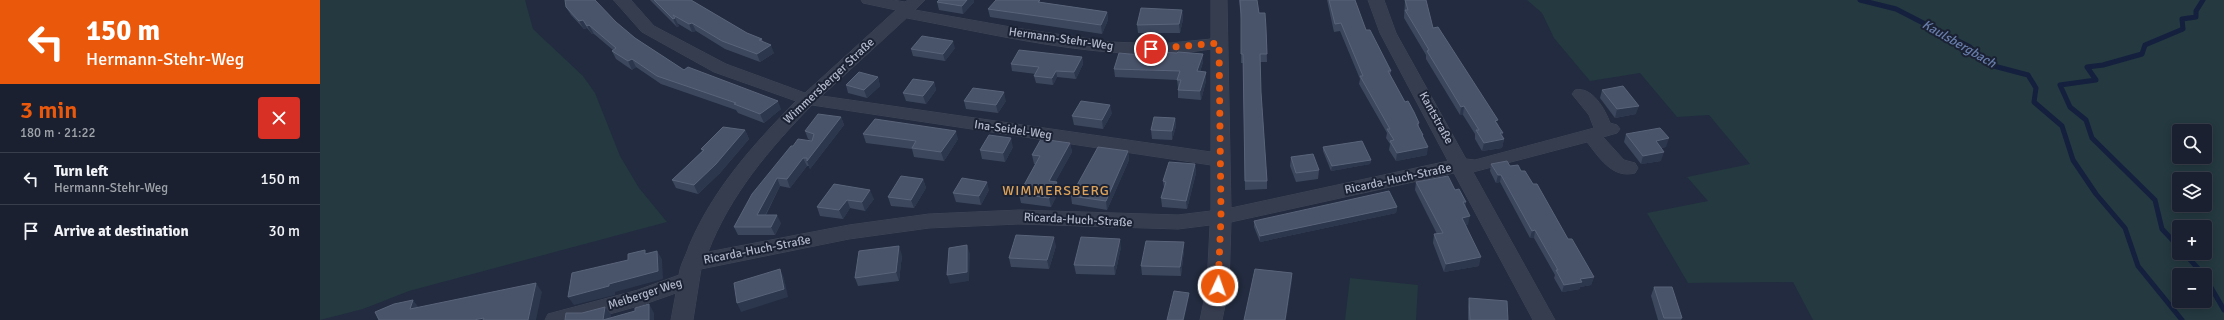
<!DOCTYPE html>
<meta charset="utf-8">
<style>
:root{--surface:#1a202f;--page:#272d3b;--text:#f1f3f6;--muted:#9fa3aa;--line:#383e4b;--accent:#ea580c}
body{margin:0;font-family:Signika,sans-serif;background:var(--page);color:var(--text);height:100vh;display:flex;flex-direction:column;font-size:15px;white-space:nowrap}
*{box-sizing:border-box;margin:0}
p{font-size:13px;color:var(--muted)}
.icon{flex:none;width:22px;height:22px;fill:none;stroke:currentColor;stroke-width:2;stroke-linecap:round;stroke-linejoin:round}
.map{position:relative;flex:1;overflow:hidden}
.sheet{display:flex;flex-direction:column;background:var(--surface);width:320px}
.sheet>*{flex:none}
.top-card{background:#ea580c;color:#fff;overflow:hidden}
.tools{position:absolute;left:1852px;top:124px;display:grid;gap:8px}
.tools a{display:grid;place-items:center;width:40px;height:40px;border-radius:4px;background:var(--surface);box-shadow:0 2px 10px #0003,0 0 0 1px var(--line);font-size:20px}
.pin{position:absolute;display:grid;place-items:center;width:34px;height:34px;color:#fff;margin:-17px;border:2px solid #fff;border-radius:50%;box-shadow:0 1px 4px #0007}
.me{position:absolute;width:44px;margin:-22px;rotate:3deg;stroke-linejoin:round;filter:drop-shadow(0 0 3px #0008)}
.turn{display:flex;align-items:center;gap:14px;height:84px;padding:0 20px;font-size:18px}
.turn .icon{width:52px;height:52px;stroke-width:2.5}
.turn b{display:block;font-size:28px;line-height:34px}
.round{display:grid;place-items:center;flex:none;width:42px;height:42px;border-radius:4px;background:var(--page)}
.headline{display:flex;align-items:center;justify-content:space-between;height:68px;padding:0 20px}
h1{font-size:24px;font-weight:600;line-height:30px;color:var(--accent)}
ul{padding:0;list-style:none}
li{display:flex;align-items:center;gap:12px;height:52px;padding:0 20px;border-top:1px solid var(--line)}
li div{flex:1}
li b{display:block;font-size:15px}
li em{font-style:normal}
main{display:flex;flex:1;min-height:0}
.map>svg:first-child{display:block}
.green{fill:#243940;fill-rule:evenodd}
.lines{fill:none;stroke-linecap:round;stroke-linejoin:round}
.stream{stroke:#14203e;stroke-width:5}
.minor-casing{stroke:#3f4658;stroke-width:1}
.minor{fill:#363d4f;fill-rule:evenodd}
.wall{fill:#3c475e}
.shaded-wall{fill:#2c364d}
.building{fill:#49536a;stroke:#596379}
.route{stroke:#ea580c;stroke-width:7;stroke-dasharray:0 12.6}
.labels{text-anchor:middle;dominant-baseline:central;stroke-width:4;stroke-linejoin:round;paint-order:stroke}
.street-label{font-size:12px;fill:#b2b8ca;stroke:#1b2234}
.water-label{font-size:13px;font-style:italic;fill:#687dac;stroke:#1b2234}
.quarter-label{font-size:14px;letter-spacing:1px;fill:#dea359;stroke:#1b2234}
</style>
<main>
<section class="sheet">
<div class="top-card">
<div class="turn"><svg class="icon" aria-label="left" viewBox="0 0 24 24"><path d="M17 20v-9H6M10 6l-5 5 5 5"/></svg><div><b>150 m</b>Hermann-Stehr-Weg</div></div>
</div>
<div class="headline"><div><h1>3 min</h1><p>180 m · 21:22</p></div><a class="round" style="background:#d93025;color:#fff"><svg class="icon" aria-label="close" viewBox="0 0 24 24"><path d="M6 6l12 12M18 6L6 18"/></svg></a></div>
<ul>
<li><svg class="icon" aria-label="left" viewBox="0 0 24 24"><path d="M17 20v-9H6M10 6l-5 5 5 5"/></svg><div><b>Turn left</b><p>Hermann-Stehr-Weg</p></div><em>150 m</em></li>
<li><svg class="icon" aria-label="arrive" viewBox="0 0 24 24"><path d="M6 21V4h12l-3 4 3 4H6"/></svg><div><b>Arrive at destination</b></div><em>30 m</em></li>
</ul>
</section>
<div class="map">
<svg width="1904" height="320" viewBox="0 0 1904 320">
<rect width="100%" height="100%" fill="#222b3f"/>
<!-- green -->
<g class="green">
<polygon points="0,0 205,0 213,29 263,76 275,93 300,156 319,188 347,222 89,291 43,309 0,320"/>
<path d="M1207,0H1904V320H1493L1473,282L1368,283L1327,213L1388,201L1367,177L1430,164L1389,115L1357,117L1320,73L1270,81L1234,38L1222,13ZM1859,131H1885V157H1859ZM1859,179H1885V205H1859ZM1859,227H1885V253H1859ZM1859,275H1885V301H1859Z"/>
<polygon points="1030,278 1098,285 1096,320 1025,320"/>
</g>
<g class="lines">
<!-- stream -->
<g class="stream">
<polyline points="1540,0 1576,9 1650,47 1670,65 1708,75 1716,88 1714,102 1742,126 1753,160 1776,194 1805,228 1818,266 1862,320"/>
<polyline points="1859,247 1842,229 1835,200 1772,138 1766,120 1750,107 1740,85 1776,80 1767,67 1783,65 1822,54 1825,45 1863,29 1862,19 1876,17 1876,11 1883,0"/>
<polyline points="1864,253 1884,275"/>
<polyline points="1885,277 1904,310"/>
</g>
<!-- minor casing -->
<g class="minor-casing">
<path id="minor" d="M294,0H311L334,26L406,64L485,93L576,10L543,3L541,0H573L585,2L588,0H605L595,10L702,29L791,42L840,44L891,39V0H907L911,208L1128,161L1060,33L1048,0H1064L1076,33L1146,159L1155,160L1274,128L1269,115L1252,94L1255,90C1272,86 1285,109 1290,123L1297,125L1300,129L1297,133L1283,137L1304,160L1315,163L1318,168L1315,173C1292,179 1279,157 1267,142L1153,172L1235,320H1213L1134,173L911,222L909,286L902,320H880L887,286L890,225L858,229L699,224L609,228L529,239L381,269L373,320H351L356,293L322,305L268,320H225L228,314L318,290L359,275C360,265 366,256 369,246C393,189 433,145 476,101L394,72L322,32ZM587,18C667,33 749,53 830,54C851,55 871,52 891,49V152L502,96ZM492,105L891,165V211L858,215L699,210L609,214L529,225L388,252C410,195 449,149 492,105Z"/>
</g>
<!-- minor -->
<use href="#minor" class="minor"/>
</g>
<!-- wall -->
<g class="wall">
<polygon points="330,0 371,0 427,33 442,39 443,42 454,53 440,62 405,49 376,31 372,32 357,23 359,26 357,27"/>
<polygon points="619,0 654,0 654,2 643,14 619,10 617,2"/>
<polygon points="720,0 720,2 787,12 788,20 782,34 670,17 668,9"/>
<polygon points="919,0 937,0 939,13 946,28 947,62 940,62 941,92 947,181 947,189 925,190 923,63 921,63 921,20"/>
<polygon points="1007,0 1035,0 1046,30 1071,71 1070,75 1085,102 1099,123 1099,127 1103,135 1103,138 1107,155 1076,161 1069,150 1070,144 1066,138 1067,133 1039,84 1040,79 1020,31 1014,32"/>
<polygon points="1085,0 1113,28 1178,124 1184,139 1182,148 1162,151 1155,139 1155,134 1143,115 1140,115 1106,59 1106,55 1084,18"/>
<polygon points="276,1 296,22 315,38 364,70 461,109 444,123 418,113 416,110 341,84 316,67 312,70 296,59 292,51 293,50 274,34 272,34 267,28 264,29 251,15 246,7"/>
<polygon points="862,10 863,19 860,33 818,33 817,25"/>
<polygon points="635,48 625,61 593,56 591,49"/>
<polygon points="762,57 763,64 756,79 737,77 733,85 716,83 714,76 716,74 692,71 691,64"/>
<polygon points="883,62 880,72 886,72 886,81 881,100 858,98 858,88 857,80 795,77 794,69"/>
<polygon points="558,77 560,86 547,98 528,93 526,85"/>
<polygon points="614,82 616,90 606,104 586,101 583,93"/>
<polygon points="1282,90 1316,114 1295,118 1280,98"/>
<polygon points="644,101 686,101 678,113 646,109"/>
<polygon points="792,113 783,129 754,125 752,116"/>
<polygon points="521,117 524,125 490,169 489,166 487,166 470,188 460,186 446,215 461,223 455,235 418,235 414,227 473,146 492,141 488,139 485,131"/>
<polygon points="855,118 856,126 852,140 832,139 831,130"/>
<polygon points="425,130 429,139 400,173 378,194 356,188 352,180 382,151 381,149"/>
<polygon points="543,134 638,139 624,161 594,157 592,149 546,143"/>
<polygon points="1306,134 1346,147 1341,148 1341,161 1321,164 1304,142"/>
<polygon points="750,143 752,152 735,182 739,191 731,207 701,203 699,194 716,164 714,164 712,155"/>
<polygon points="693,147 685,162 662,159 660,150"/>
<polygon points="1003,147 1051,160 1050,164 1011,171 1003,151"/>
<polygon points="808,151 809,160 787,210 752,204 751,196"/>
<polygon points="971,157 999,170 998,179 976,182 970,166"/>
<polygon points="875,164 876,173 867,209 842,207 841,198 844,188 843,181"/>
<polygon points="1171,164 1190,166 1201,171 1213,184 1248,239 1274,277 1271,285 1260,287 1260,289 1242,292 1234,278 1235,275 1214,238 1210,238 1180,182 1176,183 1170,171"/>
<polygon points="603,179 606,188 594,208 571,206 568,197"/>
<polygon points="1096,182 1135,190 1146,202 1145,207 1148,225 1146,225 1159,266 1124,272 1113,243 1114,234 1117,234 1095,190"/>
<polygon points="514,184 554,199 545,211 530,208 523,219 500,216 497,207"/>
<polygon points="669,190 661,205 636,202 633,193"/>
<polygon points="1077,207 1076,213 940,242 934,227 934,221"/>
<polygon points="736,246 729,269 691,267 689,258"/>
<polygon points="801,247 795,275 756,274 754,265"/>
<polygon points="864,250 861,276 822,275 821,266"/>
<polygon points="582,255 579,281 538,286 535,278"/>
<polygon points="1334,287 1362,318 1361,320 1338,320 1331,296"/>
<polygon points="1149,298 1188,320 1148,320 1148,306"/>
</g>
<!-- shaded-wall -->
<g class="shaded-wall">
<polygon points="647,0 654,0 654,2 643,14 642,6"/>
<polygon points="862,10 863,19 860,33 859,24"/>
<polygon points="787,12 788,20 782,34 781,25"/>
<polygon points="355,18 359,26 357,27 353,19"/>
<polygon points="263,20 267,28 264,29 259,21"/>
<polygon points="372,23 376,31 372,32 369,24"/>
<polygon points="269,25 274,34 272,34 267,26"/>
<polygon points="633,41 635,48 625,61 623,54"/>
<polygon points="451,45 454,53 440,62 437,54"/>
<polygon points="883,54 883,62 877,80 877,71"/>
<polygon points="762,57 763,64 756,79 754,72"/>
<polygon points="312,59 316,67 312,70 308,61"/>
<polygon points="736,71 737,77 733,85 732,78"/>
<polygon points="886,72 886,81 881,100 880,91"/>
<polygon points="558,77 560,86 547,98 544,90"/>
<polygon points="614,82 616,90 606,104 603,96"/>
<polygon points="684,92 686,101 678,113 676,105"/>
<polygon points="458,101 461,109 444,123 440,114"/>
<polygon points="790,105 792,113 783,129 782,120"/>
<polygon points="1144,106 1143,115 1140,115 1141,107"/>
<polygon points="1319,106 1316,114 1295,118 1297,109"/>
<polygon points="521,117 524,125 490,169 487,161"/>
<polygon points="855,118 856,126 852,140 852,131"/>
<polygon points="425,130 429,139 400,173 378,194 374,185"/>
<polygon points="636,131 638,139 624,161 621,152"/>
<polygon points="1180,133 1183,133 1182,139 1184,139 1182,148 1162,151 1164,143"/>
<polygon points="691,138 693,147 685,162 683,153"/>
<polygon points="1349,138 1346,147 1333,149 1336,141"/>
<polygon points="750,143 752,152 731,190 729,181"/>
<polygon points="1108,147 1107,155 1076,161 1077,153"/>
<polygon points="808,151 809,160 787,210 786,201"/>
<polygon points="1344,152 1341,161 1321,164 1323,156"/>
<polygon points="483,158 487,166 470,188 467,179"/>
<polygon points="1051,160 1050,164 1011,171 1012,166"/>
<polygon points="875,164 876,173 867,209 866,201"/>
<polygon points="1178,175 1181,175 1180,182 1176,183"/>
<polygon points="457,178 460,186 441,223 437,215"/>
<polygon points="603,179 606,188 594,208 591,200"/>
<polygon points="667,182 669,190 661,205 659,196"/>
<polygon points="737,182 739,191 731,207 729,198"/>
<polygon points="550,190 554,199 545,211 542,202"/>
<polygon points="527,200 530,208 523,219 519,210"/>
<polygon points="1143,202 1146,202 1145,210"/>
<polygon points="1077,207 1076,213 940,242 940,236"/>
<polygon points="457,215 461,223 455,235 451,227"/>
<polygon points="1150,216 1148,225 1141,226 1142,218"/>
<polygon points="1215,230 1214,238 1210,238 1212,231"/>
<polygon points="734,237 736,246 729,269 727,260"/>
<polygon points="800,239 801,247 795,275 794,266"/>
<polygon points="864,242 864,250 861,276 860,267"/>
<polygon points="647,245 650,254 649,281 630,284 627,275"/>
<polygon points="579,246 582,255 579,281 576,272"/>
<polygon points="337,251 342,259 343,279 295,292 295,295 254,305 248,297 289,284"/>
<polygon points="1161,257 1159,266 1124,272 1126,264"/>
<polygon points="460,269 464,278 468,297 421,312 417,303"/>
<polygon points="972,273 972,281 966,320 965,320"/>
<polygon points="1274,277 1271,285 1260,287 1260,289 1242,292 1244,285 1260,279"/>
<polygon points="216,283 222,292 216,320 208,320"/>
<polygon points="869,293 869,297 864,320 863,320"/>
<polygon points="93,300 100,309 90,309"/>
<polygon points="329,304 334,313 334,320 329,320"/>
<polygon points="285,307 291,315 290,320 283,320"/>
<polygon points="164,318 165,320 154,320"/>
</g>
<!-- building -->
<g class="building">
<polygon points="245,0 275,0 296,22 315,38 364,70 368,67 458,101 440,114 414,104 416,103 337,76 312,59 308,61 292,51 296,48 269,25 267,26 263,20 259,21 246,7"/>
<polygon points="334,0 371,0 427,33 442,39 439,40 451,45 437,54 402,41 372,23 369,24 353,15 355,18 353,19"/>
<polygon points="619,0 647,0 642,6 617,2"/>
<polygon points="676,0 720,0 718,2 787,12 781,25 668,9"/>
<polygon points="920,0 937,0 939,13 945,13 946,28 947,54 940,54 941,92 947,181 925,181 923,54 921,54 921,14"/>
<polygon points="1009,0 1035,0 1046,30 1050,30 1071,71 1068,71 1085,102 1088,101 1094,112 1099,123 1097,124 1103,135 1102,135 1108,147 1077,153 1070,141 1074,140 1067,129 1070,129 1040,76 1043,76 1021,23 1015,24"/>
<polygon points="1085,0 1106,0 1113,28 1118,27 1178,120 1175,121 1183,133 1180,133 1184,139 1164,143 1156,130 1159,130 1144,106 1141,107 1107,51 1109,50 1085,10 1088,10"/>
<polygon points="821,8 862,10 859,24 817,25"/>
<polygon points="602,36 633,41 623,54 591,49"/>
<polygon points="699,50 762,57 754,72 736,71 732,78 714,76 719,67 691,64"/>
<polygon points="821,51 857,53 858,52 883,54 877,71 886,72 880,91 858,90 861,80 857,80 860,71 794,69 799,53 820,55"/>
<polygon points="539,72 558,77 544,90 526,85"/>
<polygon points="593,79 614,82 603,96 583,93"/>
<polygon points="1303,86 1319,106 1297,109 1282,90"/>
<polygon points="653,88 684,92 676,105 644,101"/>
<polygon points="761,101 790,105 782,120 752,116"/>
<polygon points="498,114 521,117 487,161 487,158 483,158 467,179 457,178 437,215 457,215 451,227 414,227 432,194 471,146 473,146 478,139 492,141 494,134 485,131"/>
<polygon points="834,117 855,118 852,131 831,130"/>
<polygon points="555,119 636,131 621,152 592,148 596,141 543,134"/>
<polygon points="403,127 425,130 396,164 374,185 352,180 384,150 381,149"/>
<polygon points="1340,128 1349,138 1336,141 1344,152 1323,156 1306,134"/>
<polygon points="669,135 691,138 683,153 660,150"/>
<polygon points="721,139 750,143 729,181 737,182 729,198 699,194 720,156 712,155"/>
<polygon points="1042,141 1051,160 1012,166 1003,147"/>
<polygon points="778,147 808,151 786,201 751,196"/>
<polygon points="993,154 999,170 976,173 971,157"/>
<polygon points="1187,161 1190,166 1198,165 1201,171 1205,171 1213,184 1217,184 1248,239 1252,239 1274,277 1260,279 1262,282 1244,285 1236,270 1238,270 1215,230 1212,231 1181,175 1178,175 1171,164"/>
<polygon points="849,162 875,164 866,201 841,198 846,182 843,181"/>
<polygon points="581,176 603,179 591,200 568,197"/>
<polygon points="1128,176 1135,190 1139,189 1146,202 1143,202 1150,216 1142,218 1161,257 1126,264 1114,234 1123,233 1096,182"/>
<polygon points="642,178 667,182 659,196 633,193"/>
<polygon points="514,184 550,190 542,202 527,200 519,210 497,207"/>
<polygon points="1069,191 1077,207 940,236 934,221"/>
<polygon points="696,235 734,237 727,260 689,258"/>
<polygon points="761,237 800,239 794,266 754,265"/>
<polygon points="826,241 864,242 860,267 821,266"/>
<polygon points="647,245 647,272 627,275 629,248"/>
<polygon points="579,246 576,272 535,278 539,251"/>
<polygon points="325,250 325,254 337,251 338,271 289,284 289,286 248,297 252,273 308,260 308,254"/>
<polygon points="460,269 464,289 417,303 414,283"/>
<polygon points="935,269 972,273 965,320 924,320"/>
<polygon points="216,283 208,320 163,320 164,318 154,320 59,320 55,312 74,304 93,300 90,309"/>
<polygon points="1334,287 1352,287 1362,318 1344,318"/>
<polygon points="854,291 869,293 863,320 847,320"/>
<polygon points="1149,298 1187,301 1188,320 1150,320"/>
<polygon points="329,304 329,320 245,320 246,313 262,313 285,307 283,320 315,311 315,308"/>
</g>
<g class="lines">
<!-- route -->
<polyline class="route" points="831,49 899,43 901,217 898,286"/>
</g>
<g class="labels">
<!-- street labels -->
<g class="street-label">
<text transform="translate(741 39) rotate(8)">Hermann-Stehr-Weg</text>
<text transform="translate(509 81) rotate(-43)">Wimmersberger Straße</text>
<text transform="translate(1116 118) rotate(61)">Kantstraße</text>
<text transform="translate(693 130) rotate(8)">Ina-Seidel-Weg</text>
<text transform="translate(1078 179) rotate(-12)">Ricarda-Huch-Straße</text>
<text transform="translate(758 220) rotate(3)">Ricarda-Huch-Straße</text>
<text transform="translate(437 250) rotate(-11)">Ricarda-Huch-Straße</text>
<text transform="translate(325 294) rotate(-18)">Meiberger Weg</text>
</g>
<!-- water labels -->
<g class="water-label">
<text transform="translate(1639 44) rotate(30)">Kaulsbergbach</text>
</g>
<!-- quarter labels -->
<g class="quarter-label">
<text x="736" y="190">WIMMERSBERG</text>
</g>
</g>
</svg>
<div class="tools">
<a><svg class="icon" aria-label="search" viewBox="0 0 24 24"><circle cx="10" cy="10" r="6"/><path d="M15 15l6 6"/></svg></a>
<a><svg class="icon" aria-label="layers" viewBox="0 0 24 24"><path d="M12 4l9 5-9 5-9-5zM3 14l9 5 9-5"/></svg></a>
<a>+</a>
<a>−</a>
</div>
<div class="pin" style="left:831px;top:49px;background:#d93025"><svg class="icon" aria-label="arrive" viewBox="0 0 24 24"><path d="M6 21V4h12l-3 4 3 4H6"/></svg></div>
<svg class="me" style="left:898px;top:286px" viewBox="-20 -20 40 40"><circle r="17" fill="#ea580c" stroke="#fff" stroke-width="3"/><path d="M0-11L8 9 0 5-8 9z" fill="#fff"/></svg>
</div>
</main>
